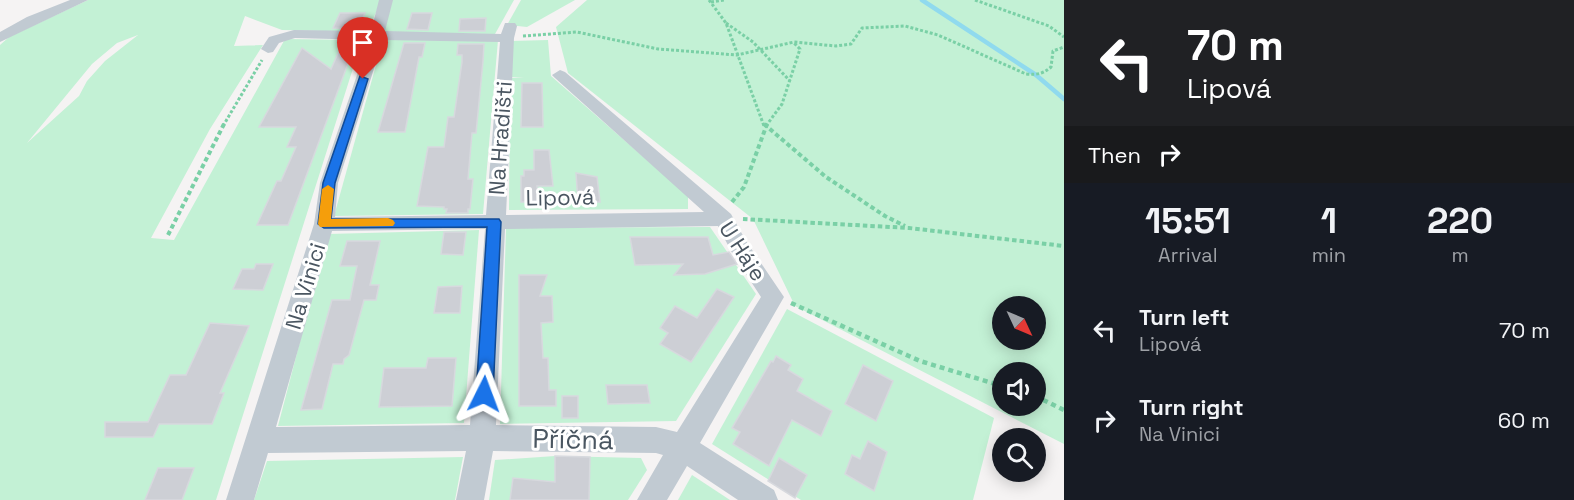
<!DOCTYPE html>
<meta charset="utf-8">
<style>
:root{--surface:#171b24;--page:#242831;--text:#f1f3f6;--muted:#9ea1a6}
body{margin:0;font-family:"Space Grotesk",sans-serif;background:var(--page);color:var(--text);height:100vh;display:flex;flex-direction:column;font-size:22px;white-space:nowrap}
*{box-sizing:border-box;margin:0}
p{font-size:20px;color:var(--muted)}
.icon{flex:none;width:33px;height:33px;fill:none;stroke:currentColor;stroke-width:2;stroke-linecap:round;stroke-linejoin:round}
.map{position:relative;flex:1;overflow:hidden}
.sheet{display:flex;flex-direction:column;background:var(--surface);width:510px}
.sheet>*{flex:none}
.top-card{background:#202124;color:#fff;overflow:hidden}
.needle{width:39px;rotate:134deg}
.controls{position:absolute;left:992px;top:296px;display:grid;gap:12px}
.controls a{display:grid;place-items:center;width:54px;height:54px;border-radius:50%;background:var(--surface);box-shadow:0 3px 15px #0003;font-size:30px}
.pin{position:absolute;display:grid;place-items:center;width:51px;height:51px;color:#fff;margin:-62px -26px;border-radius:50% 50% 50% 0;rotate:-45deg;box-shadow:0 0 6px #0007}
.pin .icon{rotate:45deg}
.me{position:absolute;width:66px;margin:-33px;rotate:3deg;stroke-linejoin:round;filter:drop-shadow(0 0 4px #0008)}
.turn{display:flex;align-items:center;gap:21px;height:126px;padding:0 24px;font-size:27px}
.turn .icon{width:78px;height:78px;stroke-width:2.5}
.turn b{display:block;font-size:42px;line-height:51px}
.then{display:flex;align-items:center;height:57px;padding:0 24px;background:#0003;gap:12px;font-size:22px}
.eta{display:flex;justify-content:space-evenly;align-items:center;height:102px;text-align:center}
.eta b{font-size:36px;font-weight:600;line-height:42px}
ul{padding:0;list-style:none}
li{display:flex;align-items:center;gap:18px;height:90px;padding:0 24px}
li div{flex:1}
li b{display:block;font-size:22px}
li em{font-style:normal}
main{display:flex;flex:1;min-height:0}
.map>svg:first-child{display:block}
.green{fill:#c3f1d5;fill-rule:evenodd}
.lines{fill:none;stroke-linecap:round;stroke-linejoin:round}
.stream{stroke:#90daee;stroke-width:4.5}
.building{fill:#cdcfd5;stroke:#d7d9de;stroke-width:1.5}
.path-far2{stroke:#7ad0a6;stroke-width:3;stroke-dasharray:3 2;stroke-linecap:butt}
.path-far1{stroke:#7ad0a6;stroke-width:4;stroke-dasharray:4.5 3;stroke-linecap:butt}
.path{stroke:#7ad0a6;stroke-width:4.5;stroke-dasharray:5 4;stroke-linecap:butt}
.minor{fill:#c1cad2;fill-rule:evenodd}
.route{fill:#1a73e8;stroke:#114b97;stroke-width:1.5}
.slow{fill:#f59e0b}
.labels{text-anchor:middle;dominant-baseline:central;stroke-width:6;stroke-linejoin:round;paint-order:stroke}
.street-label{font-size:22px;fill:#4a5661;stroke:#fff}
.near-street-label{font-size:27px;fill:#4a5661;stroke:#fff}
</style>
<main>
<div class="map">
<svg width="1064" height="500" viewBox="0 0 1064 500">
<rect width="100%" height="100%" fill="#f5f3f3"/>
<!-- green -->
<g class="green">
<path d="M88,0H381L368,32L282,30L245,16L234,46L263,45L210,129L151,238L174,240L285,39L362,40L216,500H0V45L9,37ZM138,35L105,61L87,81L79,96L27,143L92,64L117,43Z"/>
<polygon points="391,0 514,0 495,34 387,33 383,30"/>
<polygon points="521,0 575,0 527,27 507,25"/>
<path d="M587,0H1064V444L795,306L753,219L568,73L556,27ZM1002,306H1035V339H1002ZM1002,372H1035V405H1002Z"/>
<polygon points="383,40 498,40 483,214 334,216"/>
<polygon points="548,40 551,76 688,196 688,209 509,210 510,78 524,77 511,77 511,41"/>
<polygon points="710,227 756,294 676,421 500,424 506,228"/>
<polygon points="479,230 464,423 278,426 328,234"/>
<polygon points="787,309 994,418 973,500 801,500 712,444"/>
<polygon points="555,456 641,458 647,470 628,500 489,500 495,460"/>
<polygon points="463,457 455,500 254,500 267,461"/>
<polygon points="692,475 730,500 678,500"/>
</g>
<g class="lines">
<!-- stream -->
<polyline class="stream" points="922,0 1036,75 1064,99"/>
</g>
<!-- building -->
<g class="building">
<polygon points="340,13 365,13 358,29 333,28"/>
<polygon points="412,13 432,13 428,30 407,29"/>
<polygon points="486,18 485,31 459,31 460,19"/>
<polygon points="343,42 356,42 288,225 257,225 277,181 281,181 296,147 287,147 296,127 259,127 302,48 331,69"/>
<polygon points="404,43 425,43 422,57 419,57 405,132 378,132"/>
<polygon points="458,44 484,44 483,61 476,133 472,133 468,179 473,179 470,209 468,209 468,213 446,213 447,209 444,209 444,207 417,206 428,147 444,147 448,117 454,117 462,62 462,55 457,55"/>
<polygon points="522,83 542,83 543,127 521,127"/>
<polygon points="534,150 549,150 553,186 537,186 538,202 521,202 521,176 524,176 524,170 534,170"/>
<polygon points="576,173 597,177 600,202 578,202"/>
<polygon points="444,232 466,232 463,255 441,254"/>
<polygon points="630,237 708,237 713,255 729,252 737,264 705,274 674,275 683,264 635,265"/>
<polygon points="347,241 380,241 370,285 379,285 376,300 364,300 349,355 344,359 343,364 333,364 322,409 301,410 332,300 350,300 357,266 340,266"/>
<polygon points="256,264 273,264 263,290 233,289 242,269 254,269"/>
<polygon points="519,275 547,275 540,296 552,296 553,322 541,323 543,358 548,358 549,390 556,390 556,406 519,406"/>
<polygon points="462,286 460,313 434,313 438,287"/>
<polygon points="717,289 734,297 691,362 660,344 668,333 660,328 675,306 697,318"/>
<polygon points="210,323 249,326 220,393 224,393 212,424 159,424 153,437 105,437 105,422 148,422 170,375 186,375"/>
<polygon points="776,356 791,365 788,370 803,379 797,391 832,411 821,436 792,420 769,466 733,444 740,432 732,428 771,361 773,362"/>
<polygon points="428,358 456,358 452,406 379,407 384,368 426,368"/>
<polygon points="863,365 893,381 876,421 845,404"/>
<polygon points="606,385 647,385 650,403 608,404"/>
<rect x="562" y="396" width="16" height="22"/>
<polygon points="868,441 887,452 874,491 845,474 852,455 860,459"/>
<polygon points="555,456 590,457 589,500 510,500 513,478 555,482"/>
<polygon points="779,458 807,475 795,498 768,481"/>
<polygon points="158,468 194,468 182,500 145,500"/>
</g>
<g class="lines">
<!-- path-far2 -->
<g class="path-far2">
<polyline points="709,0 726,23 764,126"/>
<polyline points="975,0 1049,26 1064,37"/>
<polyline points="711,2 724,0"/>
<polyline points="726,23 753,42 790,81"/>
<path d="M523,36L577,32L658,49L737,55L794,42L836,46L851,44L862,28L905,26L938,35L1026,74C1037,75 1043,74 1051,67L1053,51L1064,47"/>
<polyline points="223,126 262,60"/>
<polyline points="766,126 782,104 800,49 794,43"/>
</g>
<!-- path-far1 -->
<g class="path-far1">
<polyline points="764,124 826,177 885,216 905,226"/>
<polyline points="732,202 744,187 767,124"/>
<polyline points="743,219 909,228 1064,246"/>
<polyline points="168,235 224,124"/>
</g>
<!-- path -->
<g class="path">
<polyline points="791,303 920,361 1002,386"/>
<polyline points="1035,396 1064,410"/>
</g>
<!-- minor -->
<g class="minor">
<polygon points="70,0 88,0 0,42 0,32 27,17"/>
<path d="M379,0H393L385,31L501,34L505,23H515L517,26L514,38L506,215L704,212L555,78L552,75L560,70L565,72L731,214L746,241L784,297L700,443L774,490L778,500H738L687,466L667,500H637L663,455L656,453L493,451L484,500H456L466,451L268,453L254,500H226L314,224L320,183L369,40L295,38L279,43L273,52L268,53L261,49L269,37L294,30L371,31ZM383,40L500,42L486,215L335,217L338,183ZM718,226L731,251L761,297L677,432L656,427L496,425L505,229ZM485,229L470,425L276,427L332,231Z"/>
</g>
</g>
<!-- route -->
<polygon class="route" points="360,76 368,79 335,183 331,219 499,219 501,222 493,394 490,400 484,402 478,400 476,394 487,227 324,228 318,224 323,183"/>
<!-- slow -->
<polygon class="slow" points="328,185 334,189 331,219 388,218 393,220 395,223 393,226 320,227 318,224 322,189"/>
<g class="labels">
<!-- street labels -->
<g class="street-label">
<text transform="translate(500 138) rotate(-86)">Na Hradišti</text>
<text transform="translate(560 197) rotate(-1)">Lipová</text>
<text transform="translate(743 251) rotate(57)">U Háje</text>
<text transform="translate(305 286) rotate(-73)">Na Vinici</text>
</g>
<!-- near-street labels -->
<g class="near-street-label">
<text transform="translate(573 439) rotate(1)">Příčná</text>
</g>
</g>
</svg>
<div class="controls">
<a><svg class="needle" viewBox="-14 -14 28 28"><path d="M0-13l5 13h-10z" fill="#e53935"/><path d="M0 13l5-13h-10z" fill="#9ea1a6"/></svg></a>
<a><svg class="icon" aria-label="sound" viewBox="0 0 24 24"><path d="M4 9h4l5-4v14l-5-4H4zM17 9q2 3 0 6"/></svg></a>
<a><svg class="icon" aria-label="search" viewBox="0 0 24 24"><circle cx="10" cy="10" r="6"/><path d="M15 15l6 6"/></svg></a>
</div>
<div class="pin" style="left:363px;top:79px;background:#d93025"><svg class="icon" aria-label="arrive" viewBox="0 0 24 24"><path d="M6 21V4h12l-3 4 3 4H6"/></svg></div>
<svg class="me" style="left:484px;top:394px" viewBox="-20 -20 40 40"><path d="M0-17L14 15 0 8-14 15z" fill="#1a73e8" stroke="#fff" stroke-width="4"/></svg>
</div>
<section class="sheet">
<div class="top-card">
<div class="turn"><svg class="icon" aria-label="left" viewBox="0 0 24 24"><path d="M17 20v-9H6M10 6l-5 5 5 5"/></svg><div><b>70 m</b>Lipová</div></div>
<div class="then">Then<svg class="icon" aria-label="right" viewBox="0 0 24 24"><path d="M7 20v-9h11M14 6l5 5-5 5"/></svg></div>
</div>
<div class="eta">
<div><b>15:51</b><p>Arrival</p></div>
<div><b>1</b><p>min</p></div>
<div><b>220</b><p>m</p></div>
</div>
<ul>
<li><svg class="icon" aria-label="left" viewBox="0 0 24 24"><path d="M17 20v-9H6M10 6l-5 5 5 5"/></svg><div><b>Turn left</b><p>Lipová</p></div><em>70 m</em></li>
<li><svg class="icon" aria-label="right" viewBox="0 0 24 24"><path d="M7 20v-9h11M14 6l5 5-5 5"/></svg><div><b>Turn right</b><p>Na Vinici</p></div><em>60 m</em></li>
</ul>
</section>
</main>
